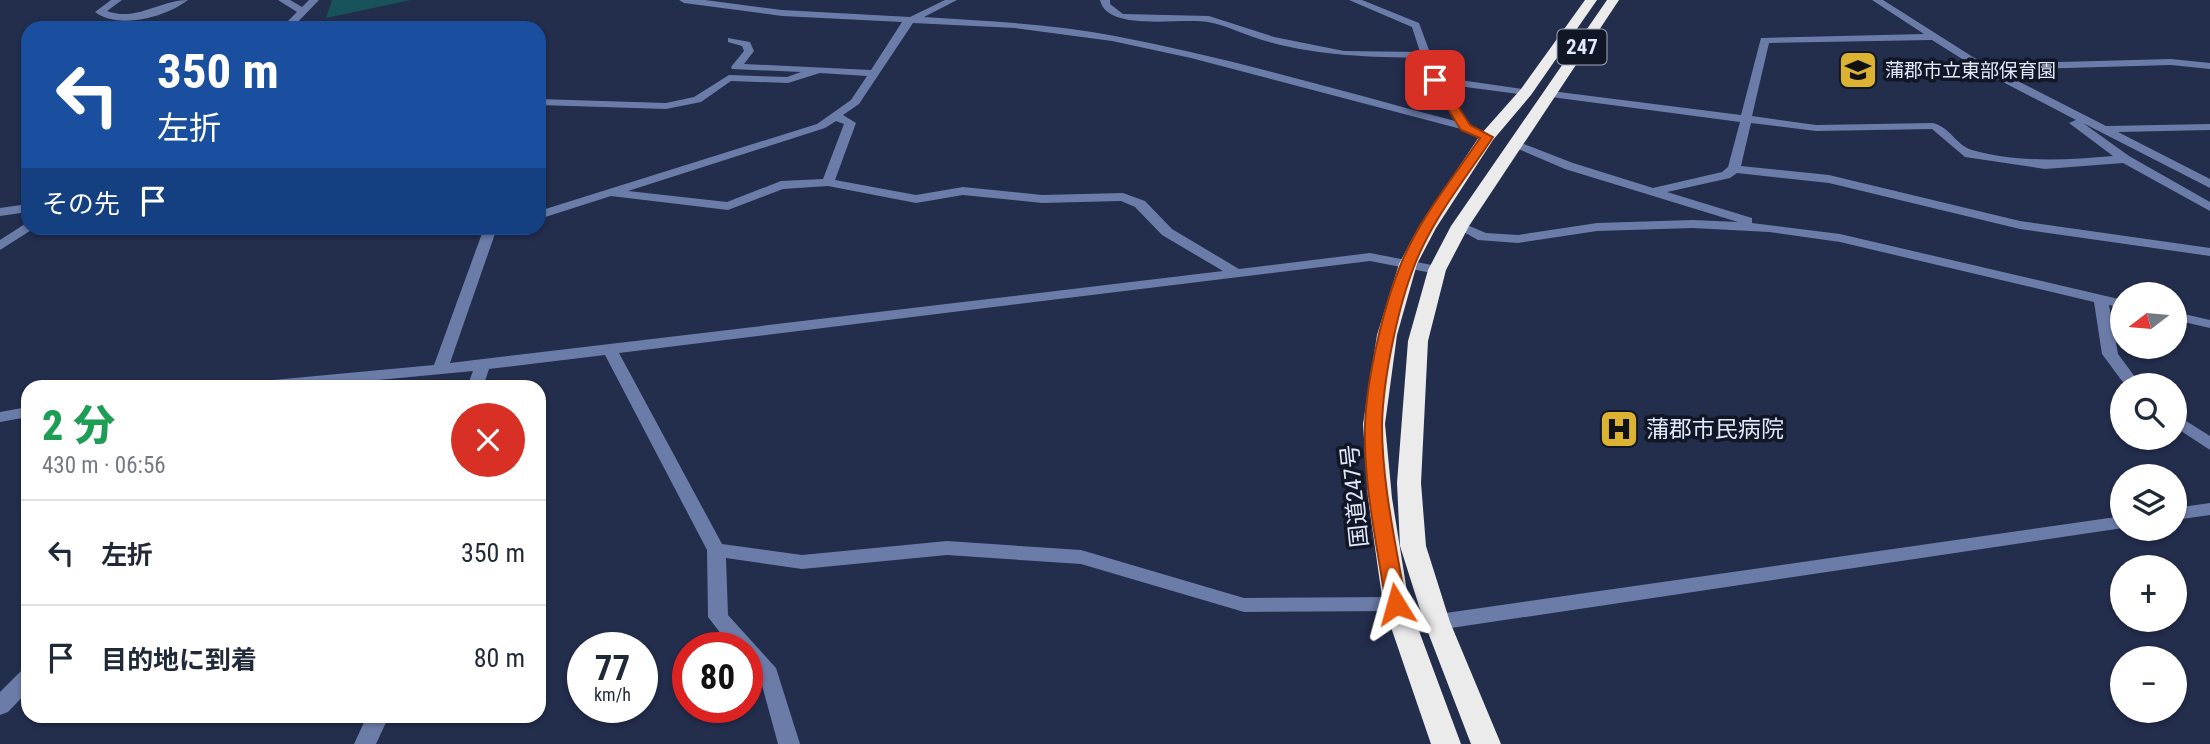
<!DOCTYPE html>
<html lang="ja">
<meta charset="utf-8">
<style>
:root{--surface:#fff;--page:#f6f6f7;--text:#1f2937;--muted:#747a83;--line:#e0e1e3}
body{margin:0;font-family:"Roboto Condensed","Noto Sans JP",sans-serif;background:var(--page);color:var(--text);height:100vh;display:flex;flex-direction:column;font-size:26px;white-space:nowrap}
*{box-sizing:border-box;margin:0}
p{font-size:23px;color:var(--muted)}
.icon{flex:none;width:38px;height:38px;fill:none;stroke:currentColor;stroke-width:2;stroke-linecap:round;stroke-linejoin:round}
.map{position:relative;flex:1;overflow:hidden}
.side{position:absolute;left:21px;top:380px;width:525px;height:343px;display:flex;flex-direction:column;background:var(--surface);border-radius:21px;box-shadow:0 2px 5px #0004}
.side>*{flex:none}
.guide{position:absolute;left:21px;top:21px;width:525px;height:214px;border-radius:21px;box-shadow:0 2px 5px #0004;background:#1a4fa0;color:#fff;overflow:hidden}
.needle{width:46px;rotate:254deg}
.fabs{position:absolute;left:2110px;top:282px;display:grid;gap:14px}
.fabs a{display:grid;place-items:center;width:77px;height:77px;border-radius:50%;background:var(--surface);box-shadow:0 2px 5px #0004;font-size:35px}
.speed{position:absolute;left:567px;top:632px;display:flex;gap:14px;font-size:35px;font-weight:700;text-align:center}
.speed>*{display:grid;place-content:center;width:91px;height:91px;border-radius:50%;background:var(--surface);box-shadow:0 2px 5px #0004;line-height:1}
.speed small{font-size:18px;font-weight:400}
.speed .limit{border:10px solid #d22;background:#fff;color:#111}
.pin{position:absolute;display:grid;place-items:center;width:60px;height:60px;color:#fff;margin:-30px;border-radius:14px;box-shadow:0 4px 10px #0006}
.me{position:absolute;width:77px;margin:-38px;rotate:352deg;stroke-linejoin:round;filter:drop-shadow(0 0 5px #0008)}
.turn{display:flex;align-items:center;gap:24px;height:147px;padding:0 21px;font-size:32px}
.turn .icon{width:91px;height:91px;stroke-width:2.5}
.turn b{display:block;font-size:49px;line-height:60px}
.then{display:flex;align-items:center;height:66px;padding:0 21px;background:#0003;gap:14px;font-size:26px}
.round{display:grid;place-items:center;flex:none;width:74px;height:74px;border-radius:37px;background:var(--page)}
.overview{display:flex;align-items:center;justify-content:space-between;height:119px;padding:0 21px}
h1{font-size:42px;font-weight:800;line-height:52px;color:#1e9e55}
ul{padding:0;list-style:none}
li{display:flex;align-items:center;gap:21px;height:105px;padding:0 21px;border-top:2px solid var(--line)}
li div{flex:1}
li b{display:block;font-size:26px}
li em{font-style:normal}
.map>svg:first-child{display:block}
.water{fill:#18525b}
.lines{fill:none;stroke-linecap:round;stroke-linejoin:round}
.minor{fill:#6c7ca9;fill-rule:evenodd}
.highway{fill:#ebebeb;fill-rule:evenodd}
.route{fill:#ea580c;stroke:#983908;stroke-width:2}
.labels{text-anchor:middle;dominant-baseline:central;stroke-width:7;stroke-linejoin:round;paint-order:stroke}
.far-poi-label{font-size:19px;fill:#e0e8fc;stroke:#121725;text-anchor:start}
.shield{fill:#121725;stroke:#a2a9bc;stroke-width:2}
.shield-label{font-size:21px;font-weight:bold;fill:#e0e8fc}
.poi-label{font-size:23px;fill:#e0e8fc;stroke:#121725;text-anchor:start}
.street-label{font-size:23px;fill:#e0e8fc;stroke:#121725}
</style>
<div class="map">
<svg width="2210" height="744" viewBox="0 0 2210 744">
<rect width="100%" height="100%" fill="#232d4c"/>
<!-- water -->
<polygon class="water" points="332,0 411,0 326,18"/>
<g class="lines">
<!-- minor -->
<g class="minor">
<path d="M111,0H122L107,11C136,22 160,0 188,0C166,17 119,30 95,12Z"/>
<polygon points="278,0 290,0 302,7 309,0 319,0 292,28 281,28 297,12"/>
<path d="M679,0H705L782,10L910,17L945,0H957L924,17C988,21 1052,24 1115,36C1230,58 1342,91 1455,121L1430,80L1422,58C1370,57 1320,56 1269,42C1249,37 1229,26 1208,22C1183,17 1107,33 1100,0H1110V4L1123,14L1209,16L1274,37L1344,51L1420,52L1412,27L1349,0H1362L1419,23L1439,77L1530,90L1531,92L1526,95L1443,84L1469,125L1491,135V139L1487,141L1461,129L1191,58L1112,41L1015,28L913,23L859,104L843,115L856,123L835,180L916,195L963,187L1042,195L1123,193L1145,201L1172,229L1239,269L1370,253L1437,266L1444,270L1437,274L1370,261L619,353L722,544L802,555L947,541L1081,550L1244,598L1396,597L1403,599L1406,604L1403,609L1396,611L1244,612L1081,564L947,555L802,569L726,558L728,615L776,668L800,744H778L760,678L747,664V648H732L708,617L707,550L605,355L489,369L483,387H467L473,371L305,387H243L251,382L434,365L484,228H497L450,363L1223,271L1162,235L1135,207L1121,201L1042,203L963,195L916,203L828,186L783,189L728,210L611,196L539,219V211L817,124L851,100L867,76L820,73L788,83L731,81L701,102L666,109L539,105V99L666,103L694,97L729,75L787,77L801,72L732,69L731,67L744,51L742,46L728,42V38L750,42L754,51L744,64L871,70L902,22L782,16L684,3ZM836,121L844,124L823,179L781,181L727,202L628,191L825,128Z"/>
<path d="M1872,0H1883L1984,64L2171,59L2210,63V69L2171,65L1996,70L2106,126L2210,124V130L2118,132L2210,179V188L2083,123L2129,156L2210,202V211L2123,163L2045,169L1965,157L1932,129L1816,131L1751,123L1741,166L1829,175L2020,221L2210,248V256L2020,229L1829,183L1737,173L1730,178L1667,192L1752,218V223L1840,234L2123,300V308L2109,305L2118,354L2141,385H2125L2102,354L2094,302L1840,242L1769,232L1693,228L1597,231L1518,243L1478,240L1453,226L1460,222L1486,233L1518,235L1597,223L1693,220L1738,222L1565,169L1509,145L1515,141L1519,142L1573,163L1653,188L1722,172L1728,167L1740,122L1551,97L1546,94L1551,91L1741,115L1761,38L1924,34ZM1932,40L1978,69L2076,120L2069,123L2113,156C2066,160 2018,163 1972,150C1957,146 1950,127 1933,123L1816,125L1752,116L1769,43Z"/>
<polygon points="28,204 28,212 0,216 0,208"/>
<polygon points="28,222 28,228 33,229 0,250 0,240"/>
<polygon points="2175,312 2210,320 2210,328 2175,320"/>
<polygon points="28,407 28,417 0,422 0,412"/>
<polygon points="2175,414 2210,436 2210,450 2175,427"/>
<polygon points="2210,503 2210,515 2175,520 2175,508"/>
<polygon points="2123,516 2123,528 1404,635 1397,632 1394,627 1397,622 1404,619"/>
<polygon points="28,669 28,691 8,712 0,715 0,692 21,671"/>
<polygon points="367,716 389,716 376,744 354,744"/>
</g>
<!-- highway -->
<g class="highway">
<polygon points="1585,0 1597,0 1531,95 1493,140 1436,228 1417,264 1397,335 1385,424 1392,498 1409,604 1461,744 1431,744 1383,604 1368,498 1363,424 1377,335 1399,264 1418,228 1481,134 1521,89"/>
<polygon points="1607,0 1619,0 1469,226 1446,270 1428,341 1421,483 1426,546 1450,622 1501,744 1471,744 1424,622 1400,546 1397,483 1408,341 1428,270 1451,226"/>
</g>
</g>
<!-- route -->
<path class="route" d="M1431,77H1439L1470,125L1493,137C1466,178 1433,218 1415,264C1398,306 1383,379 1382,425C1382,484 1396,545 1406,604L1403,609H1389L1386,604C1377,545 1363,483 1365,424C1367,378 1383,307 1401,264C1419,219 1453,178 1480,138L1461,130L1430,80Z"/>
<!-- icons -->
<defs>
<g id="school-square" transform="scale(2.0125)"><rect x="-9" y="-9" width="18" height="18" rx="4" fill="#dcb233" stroke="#121725"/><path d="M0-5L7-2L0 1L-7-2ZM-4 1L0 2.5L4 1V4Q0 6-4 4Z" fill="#111"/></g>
<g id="hospital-square" transform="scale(2.0125)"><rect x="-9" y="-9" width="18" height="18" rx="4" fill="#dcb233" stroke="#121725"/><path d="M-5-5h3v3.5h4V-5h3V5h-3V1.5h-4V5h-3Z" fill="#111"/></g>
</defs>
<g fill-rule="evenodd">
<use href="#school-square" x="1858" y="70"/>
<use href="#hospital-square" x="1619" y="429"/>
</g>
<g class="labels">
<!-- far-poi labels -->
<g class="far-poi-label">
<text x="1885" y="70">蒲郡市立東部保育園</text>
</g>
<!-- shield labels -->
<rect class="shield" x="1557.5" y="29.5" width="49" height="35" rx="5"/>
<g class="shield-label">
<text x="1582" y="47">247</text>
</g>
<!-- poi labels -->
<g class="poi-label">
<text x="1646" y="429">蒲郡市民病院</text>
</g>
<!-- street labels -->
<g class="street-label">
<text transform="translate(1355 496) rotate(-96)">国道247号</text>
</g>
</g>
</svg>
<div class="fabs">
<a><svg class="needle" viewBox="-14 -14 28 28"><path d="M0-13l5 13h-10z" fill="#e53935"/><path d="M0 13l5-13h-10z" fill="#747a83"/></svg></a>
<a><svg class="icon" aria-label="search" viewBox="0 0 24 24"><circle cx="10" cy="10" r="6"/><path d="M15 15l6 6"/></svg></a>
<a><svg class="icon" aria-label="layers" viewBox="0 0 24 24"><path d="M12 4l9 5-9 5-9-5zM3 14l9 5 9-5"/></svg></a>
<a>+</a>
<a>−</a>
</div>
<div class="speed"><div>77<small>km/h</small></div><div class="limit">80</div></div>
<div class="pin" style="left:1435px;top:80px;background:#d93025"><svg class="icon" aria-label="arrive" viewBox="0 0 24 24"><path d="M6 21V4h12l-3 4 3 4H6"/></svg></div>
<svg class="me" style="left:1396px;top:604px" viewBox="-20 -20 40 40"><path d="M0-17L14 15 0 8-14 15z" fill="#ea580c" stroke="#fff" stroke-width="4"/></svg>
<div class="guide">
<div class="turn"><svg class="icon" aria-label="left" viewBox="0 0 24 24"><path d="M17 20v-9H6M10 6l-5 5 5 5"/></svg><div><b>350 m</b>左折</div></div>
<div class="then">その先<svg class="icon" aria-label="arrive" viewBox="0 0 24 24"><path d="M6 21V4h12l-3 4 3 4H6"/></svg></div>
</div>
<section class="side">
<div class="overview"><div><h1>2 分</h1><p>430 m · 06:56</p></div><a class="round" style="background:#d93025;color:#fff"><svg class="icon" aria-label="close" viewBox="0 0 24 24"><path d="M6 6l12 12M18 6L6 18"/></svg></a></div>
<ul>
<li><svg class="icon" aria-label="left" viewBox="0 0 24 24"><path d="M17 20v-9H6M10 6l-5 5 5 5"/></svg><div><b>左折</b></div><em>350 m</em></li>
<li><svg class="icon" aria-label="arrive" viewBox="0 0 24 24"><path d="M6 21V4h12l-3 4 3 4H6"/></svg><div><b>目的地に到着</b></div><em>80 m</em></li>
</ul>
</section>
</div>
